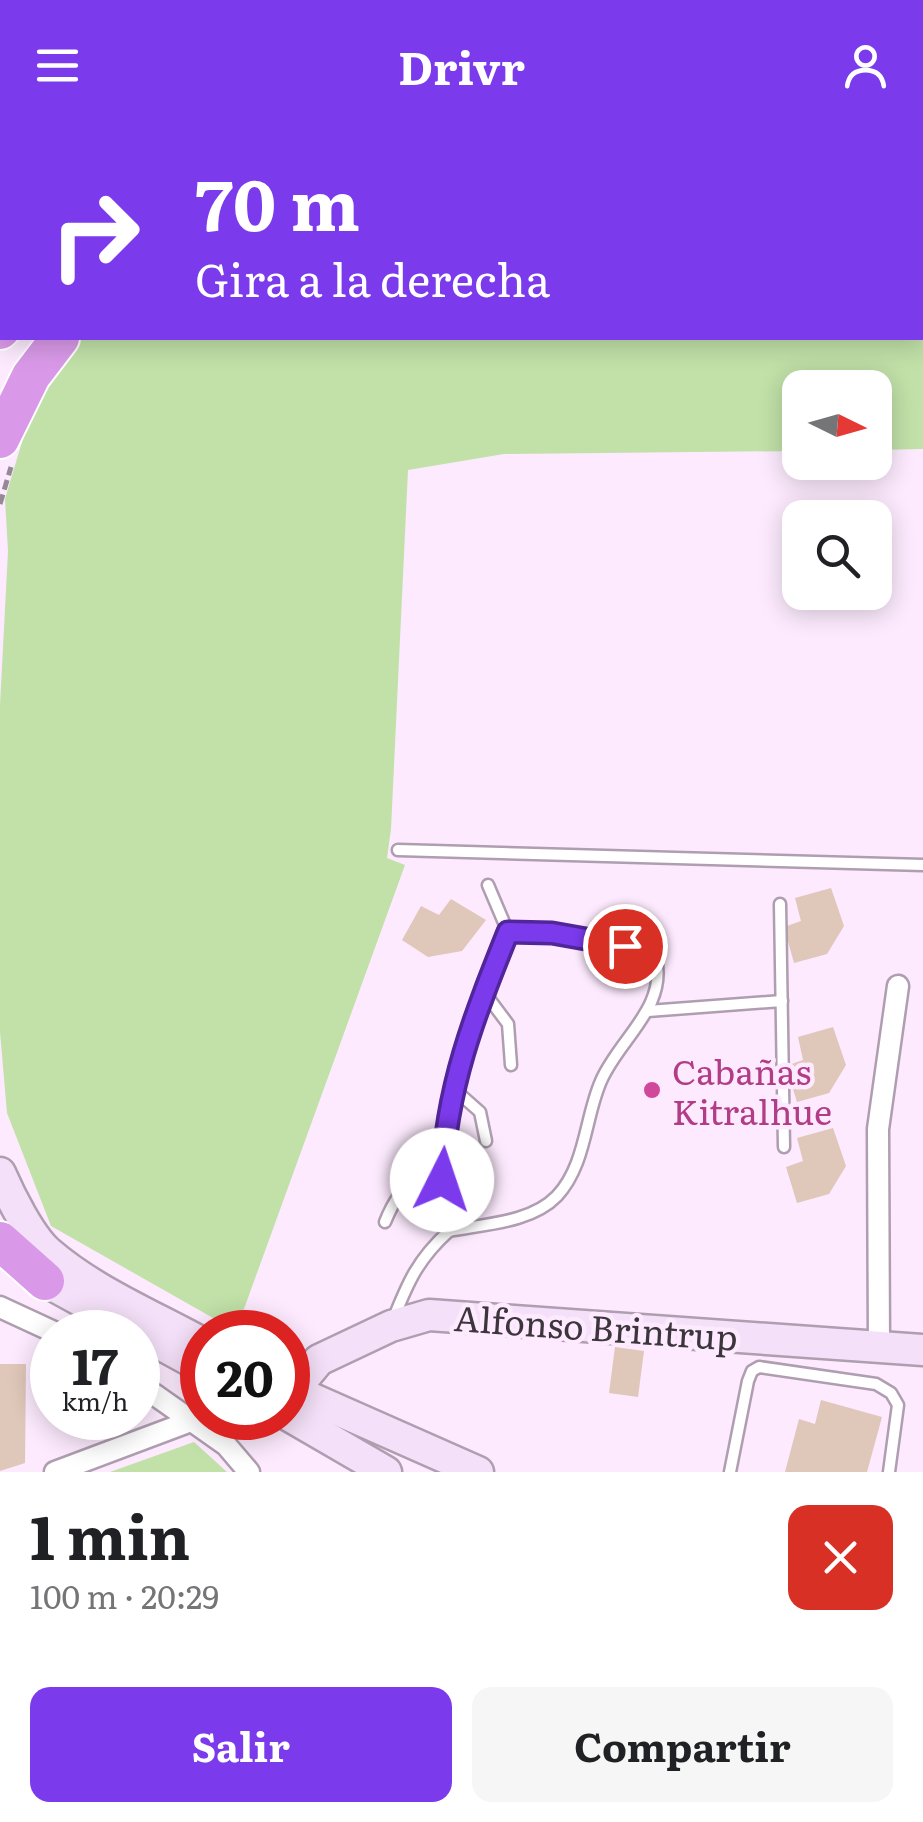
<!DOCTYPE html>
<html lang="es">
<meta charset="utf-8">
<style>
:root{--surface:#fff;--page:#f6f6f6;--text:#202124;--muted:#757577;--accent:#7c3aed}
body{margin:0;font-family:Literata,serif;background:var(--page);color:var(--text);height:100vh;display:flex;flex-direction:column;font-size:38px;white-space:nowrap}
*{box-sizing:border-box;margin:0}
p{font-size:32px;color:var(--muted)}
.icon{flex:none;width:55px;height:55px;fill:none;stroke:currentColor;stroke-width:2;stroke-linecap:round;stroke-linejoin:round}
.map{position:relative;height:1342px;overflow:hidden}
.sheet{display:flex;flex-direction:column;background:var(--surface);flex:1}
.sheet>*{flex:none}
.banner{position:absolute;left:0px;top:0px;width:925px;height:210px;box-shadow:0 5px 25px #0003;background:#7c3aed;color:#fff;overflow:hidden}
.needle{width:65px;rotate:95deg}
.buttons{position:absolute;left:782px;top:240px;display:grid;gap:20px}
.buttons a{display:grid;place-items:center;width:110px;height:110px;border-radius:20px;background:var(--surface);box-shadow:0 5px 25px #0003;font-size:50px}
.speed{position:absolute;left:30px;top:1180px;display:flex;gap:20px;font-size:50px;font-weight:700;text-align:center}
.speed>*{display:grid;place-content:center;width:130px;height:130px;border-radius:50%;background:var(--surface);box-shadow:0 5px 25px #0003;line-height:1}
.speed small{font-size:25px;font-weight:400}
.speed .limit{border:15px solid #d22;background:#fff;color:#111}
.pin{position:absolute;display:grid;place-items:center;width:85px;height:85px;color:#fff;margin:-42px;border:5px solid #fff;border-radius:50%;box-shadow:0 2px 10px #0007}
.me{position:absolute;width:110px;margin:-55px;rotate:4deg;stroke-linejoin:round;filter:drop-shadow(0 0 8px #0008)}
.turn{display:flex;align-items:center;gap:35px;height:210px;padding:0 30px;font-size:45px}
.turn .icon{width:130px;height:130px;stroke-width:2.5}
.turn b{display:block;font-size:70px;line-height:85px}
.round{display:grid;place-items:center;flex:none;width:105px;height:105px;border-radius:20px;background:var(--page)}
.overview{display:flex;align-items:center;justify-content:space-between;height:170px;padding:0 30px}
h1{font-size:60px;font-weight:700;line-height:75px}
.primary-button{display:flex;gap:20px;margin-top:auto;padding:20px 30px}
.primary-button a{flex:1;height:115px;border-radius:20px;background:var(--accent);color:#fff;font-size:40px;font-weight:700;line-height:115px;text-align:center}
.primary-button a+a{background:var(--page);color:var(--text)}
header{display:flex;justify-content:space-between;align-items:center;height:130px;padding:0 30px;background:var(--accent);color:#fff;font-size:45px;font-weight:700}
.map>svg:first-child{display:block}
.green{fill:#c1e1a8}
.building{fill:#dfc7b9}
.lines{fill:none;stroke-linecap:round;stroke-linejoin:round}
.lane-casing{stroke:#af9db0;stroke-width:15}
.street-casing{stroke:#af9db0;stroke-width:25}
.secondary-casing{stroke:#af9db0;stroke-width:35}
.highway-casing{stroke:#fff;stroke-width:42}
.path{stroke:#958996;stroke-width:5;stroke-dasharray:10 5;stroke-linecap:butt}
.lane{stroke:#fff;stroke-width:10}
.street{stroke:#fff;stroke-width:20}
.secondary{stroke:#f4e0f8;stroke-width:30}
.highway{stroke:#d999e8;stroke-width:38}
.route-casing{stroke:#51269a;stroke-width:25}
.route{stroke:#7c3aed;stroke-width:18}
.hotel-dot{fill:#d1479c;stroke:#fdeafe;stroke-width:4}
.labels{text-anchor:middle;dominant-baseline:central;stroke-width:9;stroke-linejoin:round;paint-order:stroke}
.hotel-label{font-size:35px;fill:#b23c85;stroke:#fdeafe;text-anchor:start}
.street-label{font-size:35px;fill:#3c353c;stroke:#fdeafe}
</style>
<header><svg class="icon" aria-label="menu" viewBox="0 0 24 24"><path d="M4 6h16M4 12h16M4 18h16"/></svg>Drivr<svg class="icon" aria-label="person" viewBox="0 0 24 24"><circle cx="12" cy="8" r="4"/><path d="M4 21q1-7 8-7t8 7"/></svg></header>
<div class="map">
<svg width="923" height="1342" viewBox="0 0 923 1342">
<rect width="100%" height="100%" fill="#fdeafe"/>
<!-- green -->
<g class="green">
<polygon points="354,0 923,0 923,319 875,320 875,258 800,258 800,321 504,324 408,340 391,699 387,728 405,735 236,1201 51,1096 7,983 0,902 0,575 8,421 5,369 33,275 80,208 922,208 922,2 350,2"/>
<polygon points="194,1312 227,1342 110,1342"/>
</g>
<!-- building -->
<g class="building">
<polygon points="831,758 844,796 827,824 794,833 784,797 801,791 795,768"/>
<polygon points="451,769 486,790 462,821 428,827 402,810 421,776 439,785"/>
<polygon points="833,897 846,935 829,963 797,972 786,936 803,930 798,907"/>
<polygon points="833,998 846,1036 829,1064 797,1073 786,1037 803,1031 797,1008"/>
<polygon points="615,1217 644,1221 638,1267 609,1263"/>
<polygon points="0,1234 26,1234 25,1333 0,1341"/>
<polygon points="821,1270 882,1287 867,1342 785,1342 799,1289 815,1294"/>
</g>
<g class="lines">
<!-- lane casing -->
<g class="lane-casing">
<g id="lane">
<polyline points="398,720 923,735"/>
<polyline points="780,774 784,1017"/>
<polyline points="484,862 508,894 511,935"/>
<polyline points="648,881 782,871"/>
<polyline points="454,959 480,982 486,1011"/>
<path d="M385,1092C394,1070 401,1060 420,1047L442,1050"/>
<path d="M449,1101C484,1094 531,1093 557,1066C586,1035 585,987 601,951C619,909 667,878 656,829C614,806 556,803 508,802"/>
<path d="M393,1190C408,1152 418,1129 449,1101C447,1084 442,1065 442,1048C440,962 476,879 508,802L488,755"/>
<polyline points="730,1342 748,1251 752,1241 759,1237 876,1254 891,1263 898,1275 889,1342"/>
</g>
</g>
<!-- street casing -->
<g class="street-casing">
<g id="street">
<polyline points="0,1177 54,1202"/>
<polyline points="879,1217 878,999 898,856"/>
<polyline points="138,1253 226,1315 249,1342"/>
<polyline points="55,1342 191,1291"/>
</g>
</g>
<!-- secondary casing -->
<g class="secondary-casing">
<g id="secondary">
<path d="M0,1043C10,1066 30,1106 48,1122C93,1161 151,1185 202,1213"/>
<polyline points="45,1151 202,1237"/>
<polyline points="288,1258 478,1342"/>
<polyline points="293,1261 319,1230 391,1196 429,1185 923,1220"/>
<polyline points="288,1285 386,1342"/>
</g>
</g>
<!-- highway casing -->
<g class="highway-casing">
<g id="highway">
<polyline points="91,2 92,0"/>
<polyline points="198,2 202,0"/>
<polyline points="289,2 292,0"/>
<polyline points="0,134 2,132"/>
<polyline points="0,200 2,198"/>
<polyline points="0,309 31,246 60,208"/>
<polyline points="0,1111 45,1151"/>
</g>
</g>
<!-- path -->
<g class="path">
<polyline points="338,2 342,0"/>
<polyline points="0,374 11,337"/>
</g>
<!-- lane -->
<use href="#lane" class="lane"/>
<!-- street -->
<use href="#street" class="street"/>
<!-- secondary -->
<use href="#secondary" class="secondary"/>
<!-- highway -->
<use href="#highway" class="highway"/>
</g>
<g class="lines">
<!-- route casing -->
<g class="route-casing">
<path id="route" d="M442,1050C446,957 474,887 508,802L552,803L625,816"/>
</g>
<!-- route -->
<use href="#route" class="route"/>
</g>
<!-- markers -->
<circle class="hotel-dot" cx="652" cy="960" r="10"/>
<g class="labels">
<!-- hotel labels -->
<g class="hotel-label">
<text x="672" y="940">Cabañas<tspan x="672" dy="40">Kitralhue</tspan></text>
</g>
<!-- street labels -->
<g class="street-label">
<text transform="translate(596 1196) rotate(4)">Alfonso Brintrup</text>
</g>
</g>
</svg>
<div class="buttons">
<a><svg class="needle" viewBox="-14 -14 28 28"><path d="M0-13l5 13h-10z" fill="#e53935"/><path d="M0 13l5-13h-10z" fill="#757577"/></svg></a>
<a><svg class="icon" aria-label="search" viewBox="0 0 24 24"><circle cx="10" cy="10" r="6"/><path d="M15 15l6 6"/></svg></a>
</div>
<div class="speed"><div>17<small>km/h</small></div><div class="limit">20</div></div>
<div class="pin" style="left:625px;top:816px;background:#d93025"><svg class="icon" aria-label="arrive" viewBox="0 0 24 24"><path d="M6 21V4h12l-3 4 3 4H6"/></svg></div>
<svg class="me" style="left:442px;top:1050px" viewBox="-20 -20 40 40"><circle r="19" fill="#fff"/><path d="M0-13L10 11 0 6-10 11z" fill="#7c3aed"/></svg>
<div class="banner">
<div class="turn"><svg class="icon" aria-label="right" viewBox="0 0 24 24"><path d="M7 20v-9h11M14 6l5 5-5 5"/></svg><div><b>70 m</b>Gira a la derecha</div></div>
</div>
</div>
<section class="sheet">
<div class="overview"><div><h1>1 min</h1><p>100 m · 20:29</p></div><a class="round" style="background:#d93025;color:#fff"><svg class="icon" aria-label="close" viewBox="0 0 24 24"><path d="M6 6l12 12M18 6L6 18"/></svg></a></div>
<div class="primary-button"><a>Salir</a><a>Compartir</a></div>
</section>
